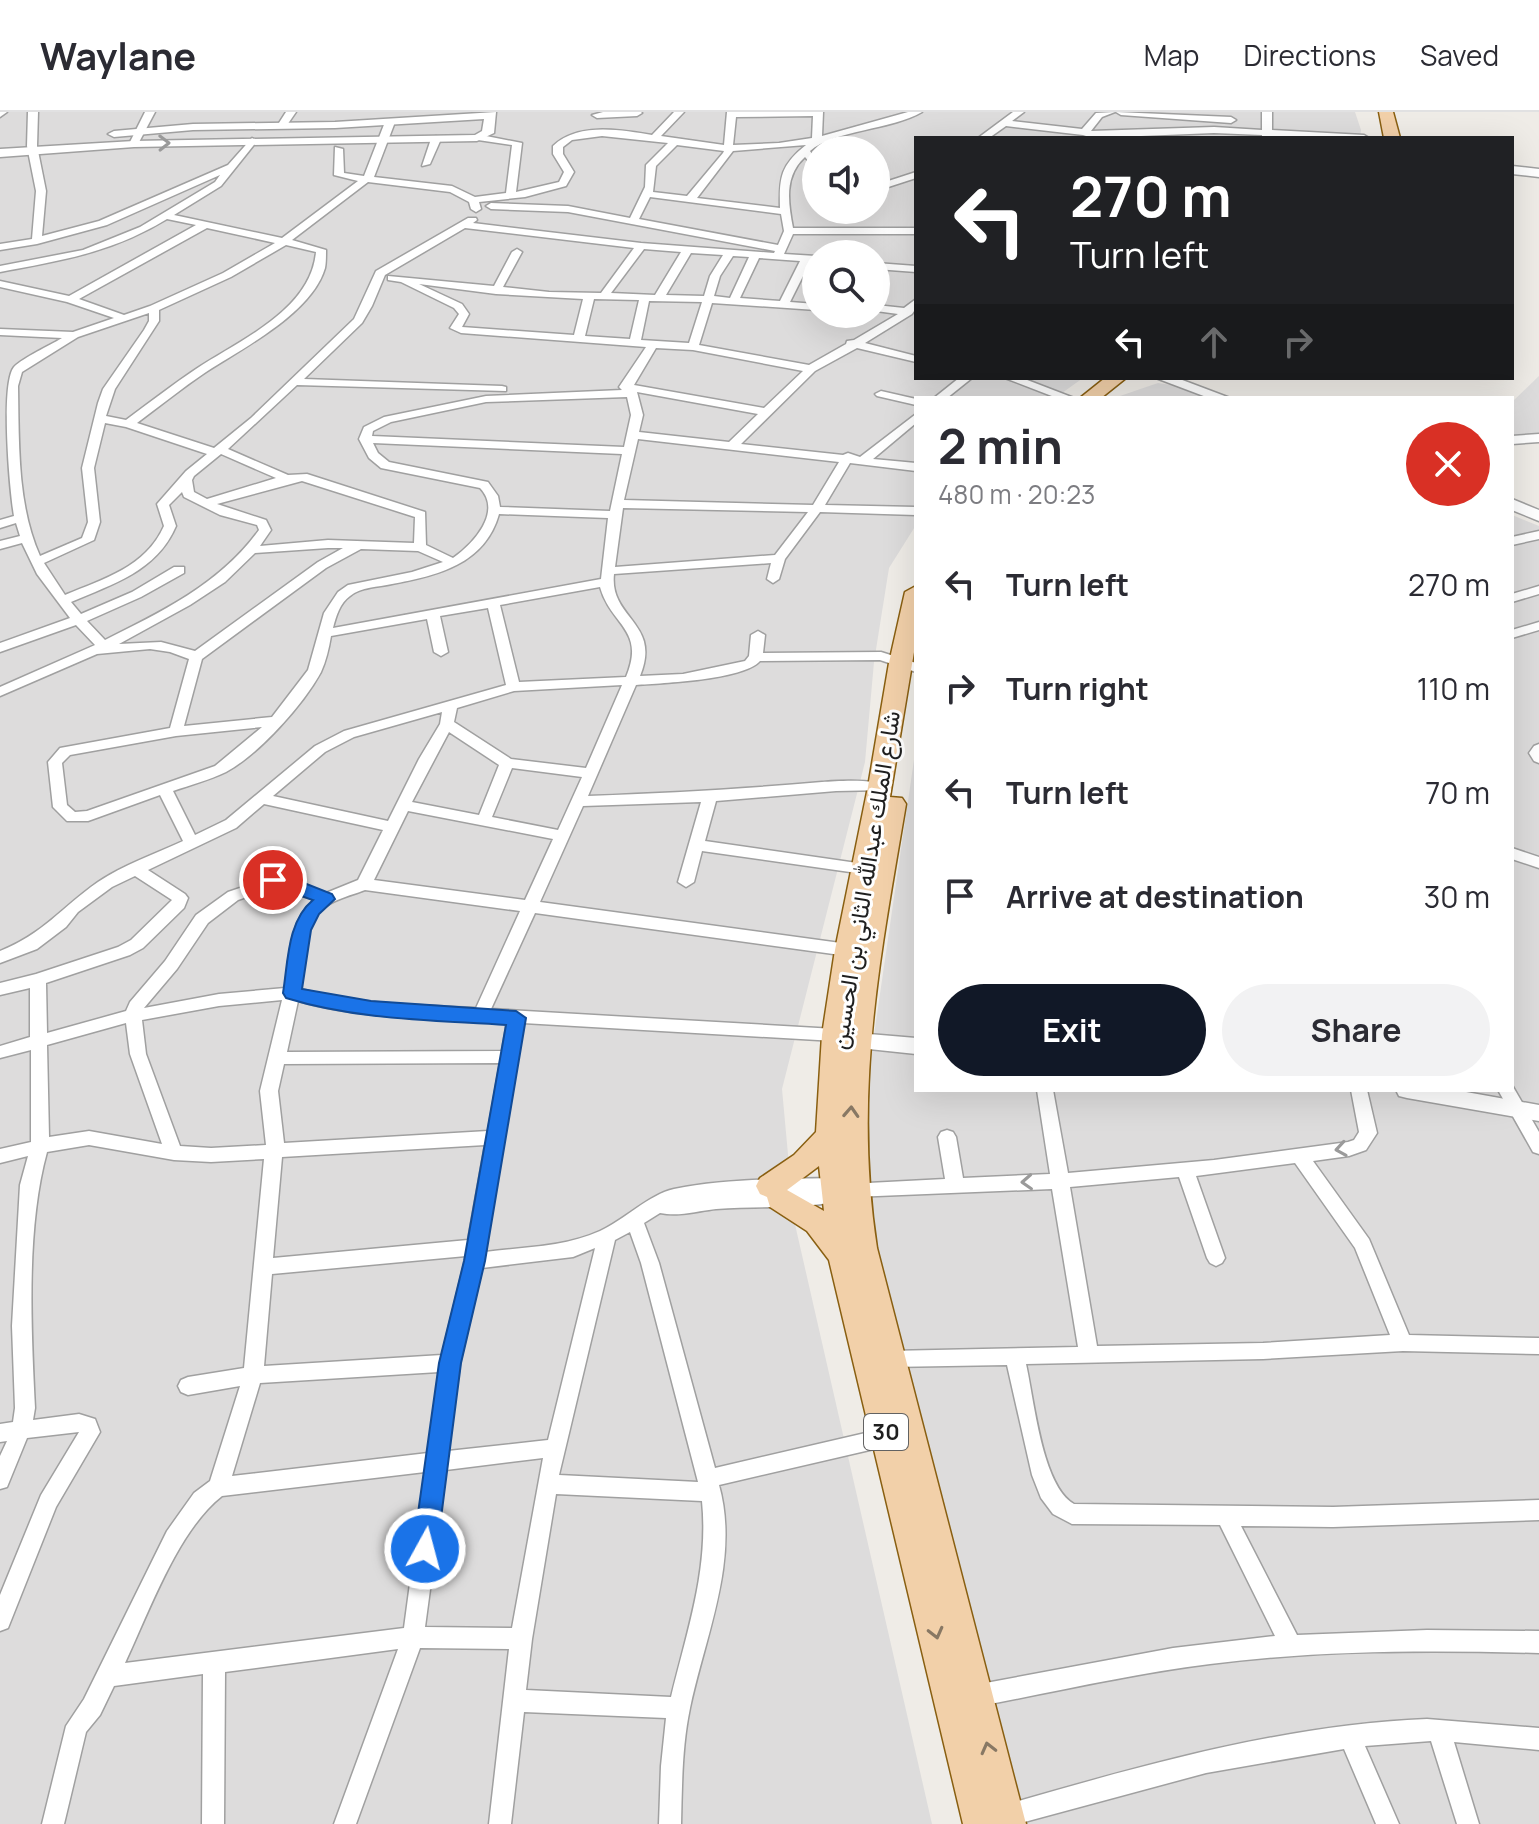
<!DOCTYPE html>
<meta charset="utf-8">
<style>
:root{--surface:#fff;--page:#f2f2f3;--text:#2b2b33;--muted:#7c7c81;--line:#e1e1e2;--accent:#111827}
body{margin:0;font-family:Manrope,Vazirmatn,sans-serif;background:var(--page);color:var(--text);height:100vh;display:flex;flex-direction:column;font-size:30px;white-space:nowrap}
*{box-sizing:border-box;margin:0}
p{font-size:26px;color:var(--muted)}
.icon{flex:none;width:44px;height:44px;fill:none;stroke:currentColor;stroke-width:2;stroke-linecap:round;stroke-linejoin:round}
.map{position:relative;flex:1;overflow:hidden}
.drawer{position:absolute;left:914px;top:284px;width:600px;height:696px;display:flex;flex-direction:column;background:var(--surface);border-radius:0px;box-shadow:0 8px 32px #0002}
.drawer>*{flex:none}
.banner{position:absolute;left:914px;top:24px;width:600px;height:244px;border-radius:0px;box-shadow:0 8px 32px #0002;background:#202124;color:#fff;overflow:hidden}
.tools{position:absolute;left:802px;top:24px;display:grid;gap:16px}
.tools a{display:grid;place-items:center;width:88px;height:88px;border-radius:50%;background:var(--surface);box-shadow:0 8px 32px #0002;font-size:40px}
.pin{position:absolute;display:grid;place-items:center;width:68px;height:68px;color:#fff;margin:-34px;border:4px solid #fff;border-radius:50%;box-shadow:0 2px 8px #0007}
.me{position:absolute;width:88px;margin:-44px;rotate:7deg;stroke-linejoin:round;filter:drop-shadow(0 0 6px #0008)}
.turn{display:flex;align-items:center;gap:28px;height:168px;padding:0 24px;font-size:36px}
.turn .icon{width:104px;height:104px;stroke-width:2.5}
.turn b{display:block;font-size:56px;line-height:68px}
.lanes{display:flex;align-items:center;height:76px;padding:0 24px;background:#0003;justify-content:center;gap:40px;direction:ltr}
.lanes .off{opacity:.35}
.round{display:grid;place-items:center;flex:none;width:84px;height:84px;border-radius:42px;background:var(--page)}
.headline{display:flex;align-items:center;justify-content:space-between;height:136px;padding:0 24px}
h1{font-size:48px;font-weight:700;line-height:60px}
.action{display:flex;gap:16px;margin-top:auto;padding:16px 24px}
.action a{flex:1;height:92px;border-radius:48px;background:var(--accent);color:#fff;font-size:32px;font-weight:700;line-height:92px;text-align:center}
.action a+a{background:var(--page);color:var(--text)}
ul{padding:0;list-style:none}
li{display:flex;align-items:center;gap:24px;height:104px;padding:0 24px}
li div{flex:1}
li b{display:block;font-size:30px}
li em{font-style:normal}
header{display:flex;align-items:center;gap:48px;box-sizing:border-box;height:112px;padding:0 40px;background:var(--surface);border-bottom:2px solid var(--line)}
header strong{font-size:38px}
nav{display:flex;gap:44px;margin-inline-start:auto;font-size:28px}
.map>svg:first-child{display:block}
.residential{fill:#dddcdc;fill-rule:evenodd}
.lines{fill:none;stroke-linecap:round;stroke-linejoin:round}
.minor-casing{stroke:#a0a0a0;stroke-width:3}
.tertiary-casing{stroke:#a0a0a0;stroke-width:3}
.primary-casing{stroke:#895f11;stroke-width:3}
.minor{fill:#fff;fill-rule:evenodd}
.tertiary{fill:#fff;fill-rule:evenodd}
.primary{fill:#f2d0a9;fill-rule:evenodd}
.oneway{stroke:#9a9a9a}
.oneway2{stroke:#887864}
.route{fill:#1a73e8;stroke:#114b97;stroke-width:2}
.labels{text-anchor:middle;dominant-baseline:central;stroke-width:6;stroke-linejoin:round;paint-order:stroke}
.shield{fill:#fff;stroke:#626262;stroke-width:2}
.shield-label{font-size:22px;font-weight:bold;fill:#1f1f1f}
.street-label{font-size:24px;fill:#1f1f1f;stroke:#fff}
</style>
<header>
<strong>Waylane</strong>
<nav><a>Map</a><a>Directions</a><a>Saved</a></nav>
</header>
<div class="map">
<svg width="1539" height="1712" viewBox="0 0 1539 1712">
<rect width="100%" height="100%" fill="#efece7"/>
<!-- residential -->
<g class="residential">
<path d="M0,0H1355L1361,18L1360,26H916V266H1083L1055,286H916V413L889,456L874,550L865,650L782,977L794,1108L932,1712H0ZM816,38H876V98H816ZM816,142H876V202H816Z"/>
<polygon points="1539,264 1539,325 1512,324 1512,290"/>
<polygon points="1158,271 1185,275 1211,286 1114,286"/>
<polygon points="1512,403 1539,414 1539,1712 1016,1712 849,1034 872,937 916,634 916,978 1512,978"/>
</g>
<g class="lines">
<!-- minor casing -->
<g class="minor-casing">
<g id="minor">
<polygon points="0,0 7,0 0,5"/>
<path d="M28,0H38L37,34L46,79L42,124L99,109L228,53L252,26L257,29L221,74L174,103L282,126L358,69L334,63L335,35L343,37L344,61L364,64L385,10L390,7L395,10L374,65L452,74L475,85L506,81L512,33L478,28L476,26L481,23L522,31L516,80L559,70L564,60L553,42V34C578,10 621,18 652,23L674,0H684L661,24L724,33L727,0H823L822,24L908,0H922C891,18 834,18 810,39L816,48V58L805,45C784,64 788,90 793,116H916V122H793L784,142L816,144V150H810L790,190L816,192V198L712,191L699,233L809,253L846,232L847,229L854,228L898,202L876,199V193L904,196L916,187V196L912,202L865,231L916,244V250L857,236L815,259L741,332L843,343L848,341L860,345L916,302V311L873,347L916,351V359L850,351L825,393L916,395V403L820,400L785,447L779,467L773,471L767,467L771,451L614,462C609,507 662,510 640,564L683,562L745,549L749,544L751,523L758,519L765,523L763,541L881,540L916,551V560L880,548L760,549C743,568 663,571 636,573L588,684C666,681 744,677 822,670C837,669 877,666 887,675L885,678L836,679L716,689L705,729L864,752L872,757L864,762L702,739L694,770L686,775L678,770L701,690L583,694L540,790L848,832L856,838L848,844L535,801L491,897L835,917L841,919L843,923L841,927L835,929L523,911L485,1140C523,1135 565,1135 600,1119C624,1108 650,1082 674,1077C725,1066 789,1067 841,1066L847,1068L849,1072L945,1067L938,1025L941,1020L947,1018L953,1020L956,1025L963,1066L1050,1062L1037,978H1053L1068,1061L1214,1048L1348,1030L1354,1028L1359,1020L1351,978H1367L1377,1021L1366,1038L1349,1044L1313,1049L1369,1127L1409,1223L1539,1226V1242L1403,1239L1263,1247L1026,1252C1034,1287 1042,1374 1074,1392L1333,1395L1539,1388V1408L1333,1415L1241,1414L1297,1523L1427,1518L1539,1519V1541C1429,1538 1319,1538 1210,1552C1131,1562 1053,1580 975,1595L967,1592L964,1584L967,1576L975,1573L1173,1536L1275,1524L1220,1413L1072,1412L1053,1402L1041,1386L1032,1363L1007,1253L889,1255L882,1253L879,1247L882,1241L889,1239L1078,1235L1052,1077L853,1085C810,1099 761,1093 716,1097C697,1099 679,1105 660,1101L644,1111L659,1151L715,1356L887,1316L894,1319L897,1325L894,1331L887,1334L719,1373C740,1448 705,1524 690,1596C682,1634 682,1673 681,1712H659L661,1654L666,1606L524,1600L511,1712H489L509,1537L420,1536L356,1712H334L398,1537L225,1560L224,1712H202L203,1562L114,1574L100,1603L86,1620L64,1712H42L66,1614L84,1587L167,1419L194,1381L210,1369L240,1274L188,1283L181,1280L178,1274L181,1268L188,1265L244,1256L264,1047L211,1050L174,1048L89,1033L47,1040C26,1116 31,1216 35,1296L33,1308L79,1302L95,1307L100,1320L56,1395L8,1516L0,1519V1483L41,1383L79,1320L27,1326L7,1375L0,1377V1344L7,1329L0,1330V1312L13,1310L15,1296L12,1214L20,1073L28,1044L0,1051V1037L31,1030V938L0,946V934L30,925V876L0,883V871L36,862L118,835L131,828L172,788L135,764L112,775L78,800L66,815L37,837L0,851V839C43,822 61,796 98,770C123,753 155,742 183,729L160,683L88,709H67L53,695L48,650L60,636L170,616L189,547L170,540L150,537L97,542L0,584V575L95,533L76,513L0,540V531L70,506L37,462L22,431L0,437V429L20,424L16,411L0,416V408L14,404C10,380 0,272 14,255C24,245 49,234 62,226L0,223V217L73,220L114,206L67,190L0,175V169L69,184L196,113L167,107C111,141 63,148 0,160V154L83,138L140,115L215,70L220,63L107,113L37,132L0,138V132L32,127L36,79L27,34ZM813,4L812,26L779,31L733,33L736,5ZM602,24L668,31L646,53L645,75L630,106L568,94L491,91L486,94L491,97L568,100L775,139L774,141L641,131L473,111L477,108L476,106H468L376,159L354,207L251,306L214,336L137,311C160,294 182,276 206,260C243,236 312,201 325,156C326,151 326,144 326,138L292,128L368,70L450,80L469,90L471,97L476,100L481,97L479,90L525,85L566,74L574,60L563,42V35L572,28ZM677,33L724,39L723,41L687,84L653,80L656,54ZM806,33C781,53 779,65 780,96L697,86L733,39ZM650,85L781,102L784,119L778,133L639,107ZM207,116L275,131L223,161L150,194L124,203L79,187ZM465,116L634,136L601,181L549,180L503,175L522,140L517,137L512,140L494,174L388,164V168L401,170L454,196L459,202L450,216L461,221L646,235L619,275L622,278L486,284L384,305L364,315L359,327L369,346L381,356L480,376C503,400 473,432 453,446L426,433L425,400L307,362L288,363L228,337L297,273L506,279V275L502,274L304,267L362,211L372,194L385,163ZM286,133L316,140C311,198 240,228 196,257C172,273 149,291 126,308L106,304L115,277L159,209V198L231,165ZM644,137L681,140L655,183L611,181ZM691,141L723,143L710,164L704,184L666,183ZM733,144L749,145L730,186L714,184L720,164ZM759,146L800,149L780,189L740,186ZM419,172L496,182L583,187L574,223L462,215L469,202L462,192ZM594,187L639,188L630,227L585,224ZM649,189L702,190L689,231L641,228ZM149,201V209L144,218L103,277L98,291L82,356L88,410L82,426L40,444C17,393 19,331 18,274L22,260L78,225ZM656,236L693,238L803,259L764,296L634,273ZM637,280L758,302L729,330L639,320L643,303ZM627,285L631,303L624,335L372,324L373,319L391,310L486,290ZM105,311L126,315L207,342L186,359L157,392L164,414C146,455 103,467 65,483L44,451L94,428L100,410L94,356ZM638,327L839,350L813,393L624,388ZM373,331L622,342L610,399L500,395L498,384L488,370L389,350L378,341ZM221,342L276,366L207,387L194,380L192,368L194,364ZM302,369L415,405L414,431L328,428L260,434L271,418L266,408L217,392ZM182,380L184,385L220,403L257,413L259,418C221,471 162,500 105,528L87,509L141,485L184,461V455H174L132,480L81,502L71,490C113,472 157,459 176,414L169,393ZM623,396L808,400L775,443L615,455ZM499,402L608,406L601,467L333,516C336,504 340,491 350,484C361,475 378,475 392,472C437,464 485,452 499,402ZM328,436H343L318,450L195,539L161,530L119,532L190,493L225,470L255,441ZM361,437L418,439L443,450L412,460L348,473L338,480L324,501L308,558L272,605L184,614L202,547L326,456ZM600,475C611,514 646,517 626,565L519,570L500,493ZM488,496L506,573L344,619L315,634L226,708L195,723L173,679C190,673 210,668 226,660C259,642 303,593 321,560C326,549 329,536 331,524L427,507L434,540L441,544L448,540L440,504ZM622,573L586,656L511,647L454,610L457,596L514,579ZM442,600L440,612L419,647L388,709L273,684L325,640L354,625ZM262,615L215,654L87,699L75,700L67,693L62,651L70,643L176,624ZM449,620L499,653L479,703L412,690ZM512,656L582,665L558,718L492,705ZM264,692L383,718L358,768L326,781L278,763L228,780L196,803L165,849L130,890L126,899L47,921L46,871L130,843L143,836L184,796L188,786L185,782L148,758L236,716ZM408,699L553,727L525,788L374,768ZM278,774L314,788C289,808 289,847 285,876L219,882L144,896L177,857L208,811L238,788ZM365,778L520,799L476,896C417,893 357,893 301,877C304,855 303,819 318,801C329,788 350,784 365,778ZM282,888L260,979L266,1033L211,1036L180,1034L146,942L142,908L219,894ZM298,889C365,908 439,906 507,910L502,939L287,940ZM126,911L130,942L162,1032L89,1019L49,1025L47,933ZM500,951L488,1019L284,1031L278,979L284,952ZM485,1033L468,1128L273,1146L282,1045ZM1295,1051L1355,1136L1390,1223L1263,1231L1097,1234L1070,1075L1179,1065L1207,1146L1210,1151L1216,1154L1222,1151L1225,1146L1196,1064ZM630,1120L641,1151L698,1370L559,1363L615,1128ZM595,1136L548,1328L448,1339L460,1251L482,1156L573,1145ZM466,1144L442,1243L264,1254L272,1162ZM439,1260L428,1341L232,1364L260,1271ZM543,1346L512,1516L425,1515L446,1358ZM425,1360L404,1516L125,1551C149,1500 178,1418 222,1384ZM556,1382L702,1389C709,1457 687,1519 671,1585L526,1578L532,1527Z"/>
<polygon points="145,0 155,0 137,34 131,34 129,32"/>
<polygon points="286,0 296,0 285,16 279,16 277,14"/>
<polygon points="603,0 641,0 642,1 637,4 597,6 592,3"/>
<polygon points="1013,0 1024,0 1012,9 1082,17 1096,1 1115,0 1102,5 1091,19 1214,15 1262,18 1262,0 1272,0 1272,18 1364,23 1369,26 1272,24 1272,26 1262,26 1262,23 1214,21 1092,26 1083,23 1006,14 989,26 978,26"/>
<polygon points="1116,0 1231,5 1236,8 1231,11 1121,3"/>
<polygon points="436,24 441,27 430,52 422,54 431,27"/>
<polygon points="916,60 916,66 876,79 876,73"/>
<polygon points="876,151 916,154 916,160 876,157"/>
<polygon points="959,266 972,266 947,286 934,286"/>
<polygon points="1005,266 1022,266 1074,286 1057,286"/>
<polygon points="881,279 916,287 916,293 877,284 875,282"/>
<polygon points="1539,322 1539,330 1512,332 1512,324"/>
<polygon points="1539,419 1539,427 1512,433 1512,425"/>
<polygon points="1539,474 1539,482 1512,490 1512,482"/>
<polygon points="1539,510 1539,518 1512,526 1512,518"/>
<polygon points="1539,632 1539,651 1534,649 1529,641 1534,634"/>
<polygon points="1512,736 1539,745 1539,756 1512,747"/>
<polygon points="1512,973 1539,1020 1539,1042 1533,1040 1498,978 1512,978"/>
<path d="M1427,1607L1539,1616V1638L1454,1630L1479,1712H1457L1431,1629L1365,1634L1399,1712H1376L1344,1637L1206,1661L1017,1712H997L994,1704L997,1696L1005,1693C1143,1653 1283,1613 1427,1607Z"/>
</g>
</g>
<!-- tertiary casing -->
<g class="tertiary-casing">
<g id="tertiary">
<polygon points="496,0 494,21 477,29 134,35 0,45 0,37 134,29 475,23 482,19 484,7 335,16 193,18 114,25 108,22 114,19 193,12 335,10"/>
<polygon points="1512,54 1539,57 1539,65 1512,62"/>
<polygon points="1156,266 1177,266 1230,286 1209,286"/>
<polygon points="1512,387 1539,398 1539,409 1512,398"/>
<polygon points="857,921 916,926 916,942 850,935 847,929 850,923"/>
<polygon points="1396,978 1455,978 1539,993 1539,1009 1407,986 1399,984"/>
</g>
</g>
<!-- primary casing -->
<g class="primary-casing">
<g id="primary">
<polygon points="1379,0 1393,0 1400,26 1384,26"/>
<polygon points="1105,266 1126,266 1101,286 1080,286"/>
<path d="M916,474V528L890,685L902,686L906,692C880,846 853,979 877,1136L1026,1712H963L829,1148L807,1119L770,1095L767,1085L760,1082L756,1074L760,1066L794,1043L816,1020L822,923L835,838L868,675L889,551L905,480ZM819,1054L824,1099L787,1078Z"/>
</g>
</g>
<!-- minor -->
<use href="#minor" class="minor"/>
<!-- tertiary -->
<use href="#tertiary" class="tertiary"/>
<!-- primary -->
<use href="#primary" class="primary"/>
</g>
<!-- one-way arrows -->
<defs><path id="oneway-chevron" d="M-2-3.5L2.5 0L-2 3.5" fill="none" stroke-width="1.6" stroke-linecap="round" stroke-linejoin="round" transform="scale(2)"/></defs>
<g class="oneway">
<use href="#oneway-chevron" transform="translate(164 31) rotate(-1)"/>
<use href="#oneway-chevron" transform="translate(1341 1037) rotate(171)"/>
<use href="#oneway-chevron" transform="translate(1027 1070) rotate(177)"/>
</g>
<g class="oneway2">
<use href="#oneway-chevron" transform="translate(851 1000) rotate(-87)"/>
<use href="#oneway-chevron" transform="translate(936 1521) rotate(76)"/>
<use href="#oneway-chevron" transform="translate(988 1636) rotate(-104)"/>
</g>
<!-- route -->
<path class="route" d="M273,762L289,765L332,782L335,787L319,802L311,818L302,877L371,889L516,899L526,906L485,1149L461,1251L437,1437L433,1445L425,1448L416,1445L413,1437L439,1251L464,1149L506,913C432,908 357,908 286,886L283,881C288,851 287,809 313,788L266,772L264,768L266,764Z"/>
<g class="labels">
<!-- shield labels -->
<rect class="shield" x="864" y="1302" width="44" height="36" rx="6"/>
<g class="shield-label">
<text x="886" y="1320">30</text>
</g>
<!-- street labels -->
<g class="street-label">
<text transform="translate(864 768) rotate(-81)">شارع الملك عبدالله الثاني بن الحسين</text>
</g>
</g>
</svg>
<div class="tools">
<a><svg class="icon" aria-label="sound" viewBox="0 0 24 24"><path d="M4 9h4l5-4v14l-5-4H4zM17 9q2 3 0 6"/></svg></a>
<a><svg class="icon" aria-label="search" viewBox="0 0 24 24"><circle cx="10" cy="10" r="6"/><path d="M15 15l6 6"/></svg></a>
</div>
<div class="pin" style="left:273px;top:768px;background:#d93025"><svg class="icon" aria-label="arrive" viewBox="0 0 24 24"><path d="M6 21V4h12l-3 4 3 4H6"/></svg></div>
<svg class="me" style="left:425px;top:1437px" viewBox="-20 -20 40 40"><circle r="17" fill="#1a73e8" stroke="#fff" stroke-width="3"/><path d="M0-11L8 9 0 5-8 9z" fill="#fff"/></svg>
<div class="banner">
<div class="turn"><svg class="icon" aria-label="left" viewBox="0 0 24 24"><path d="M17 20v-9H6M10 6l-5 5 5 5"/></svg><div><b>270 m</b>Turn left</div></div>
<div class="lanes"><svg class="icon" aria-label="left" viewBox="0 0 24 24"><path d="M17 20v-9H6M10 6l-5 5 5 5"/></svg><svg class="icon off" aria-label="ahead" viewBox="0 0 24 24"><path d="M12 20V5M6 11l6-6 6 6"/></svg><svg class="icon off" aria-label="right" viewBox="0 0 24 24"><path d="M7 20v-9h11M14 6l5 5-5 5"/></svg></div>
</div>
<section class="drawer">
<div class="headline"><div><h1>2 min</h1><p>480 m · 20:23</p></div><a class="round" style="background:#d93025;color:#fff"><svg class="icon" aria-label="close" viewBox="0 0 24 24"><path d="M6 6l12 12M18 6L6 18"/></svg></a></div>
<ul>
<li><svg class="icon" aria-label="left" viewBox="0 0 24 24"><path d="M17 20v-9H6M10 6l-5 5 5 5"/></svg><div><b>Turn left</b></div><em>270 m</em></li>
<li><svg class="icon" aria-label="right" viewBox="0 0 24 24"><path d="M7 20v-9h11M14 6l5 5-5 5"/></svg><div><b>Turn right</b></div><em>110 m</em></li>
<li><svg class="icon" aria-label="left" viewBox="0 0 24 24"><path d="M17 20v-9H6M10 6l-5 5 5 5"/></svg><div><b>Turn left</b></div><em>70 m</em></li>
<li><svg class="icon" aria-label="arrive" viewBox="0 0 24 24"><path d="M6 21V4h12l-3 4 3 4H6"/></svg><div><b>Arrive at destination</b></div><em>30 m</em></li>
</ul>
<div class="action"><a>Exit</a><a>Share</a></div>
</section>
</div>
